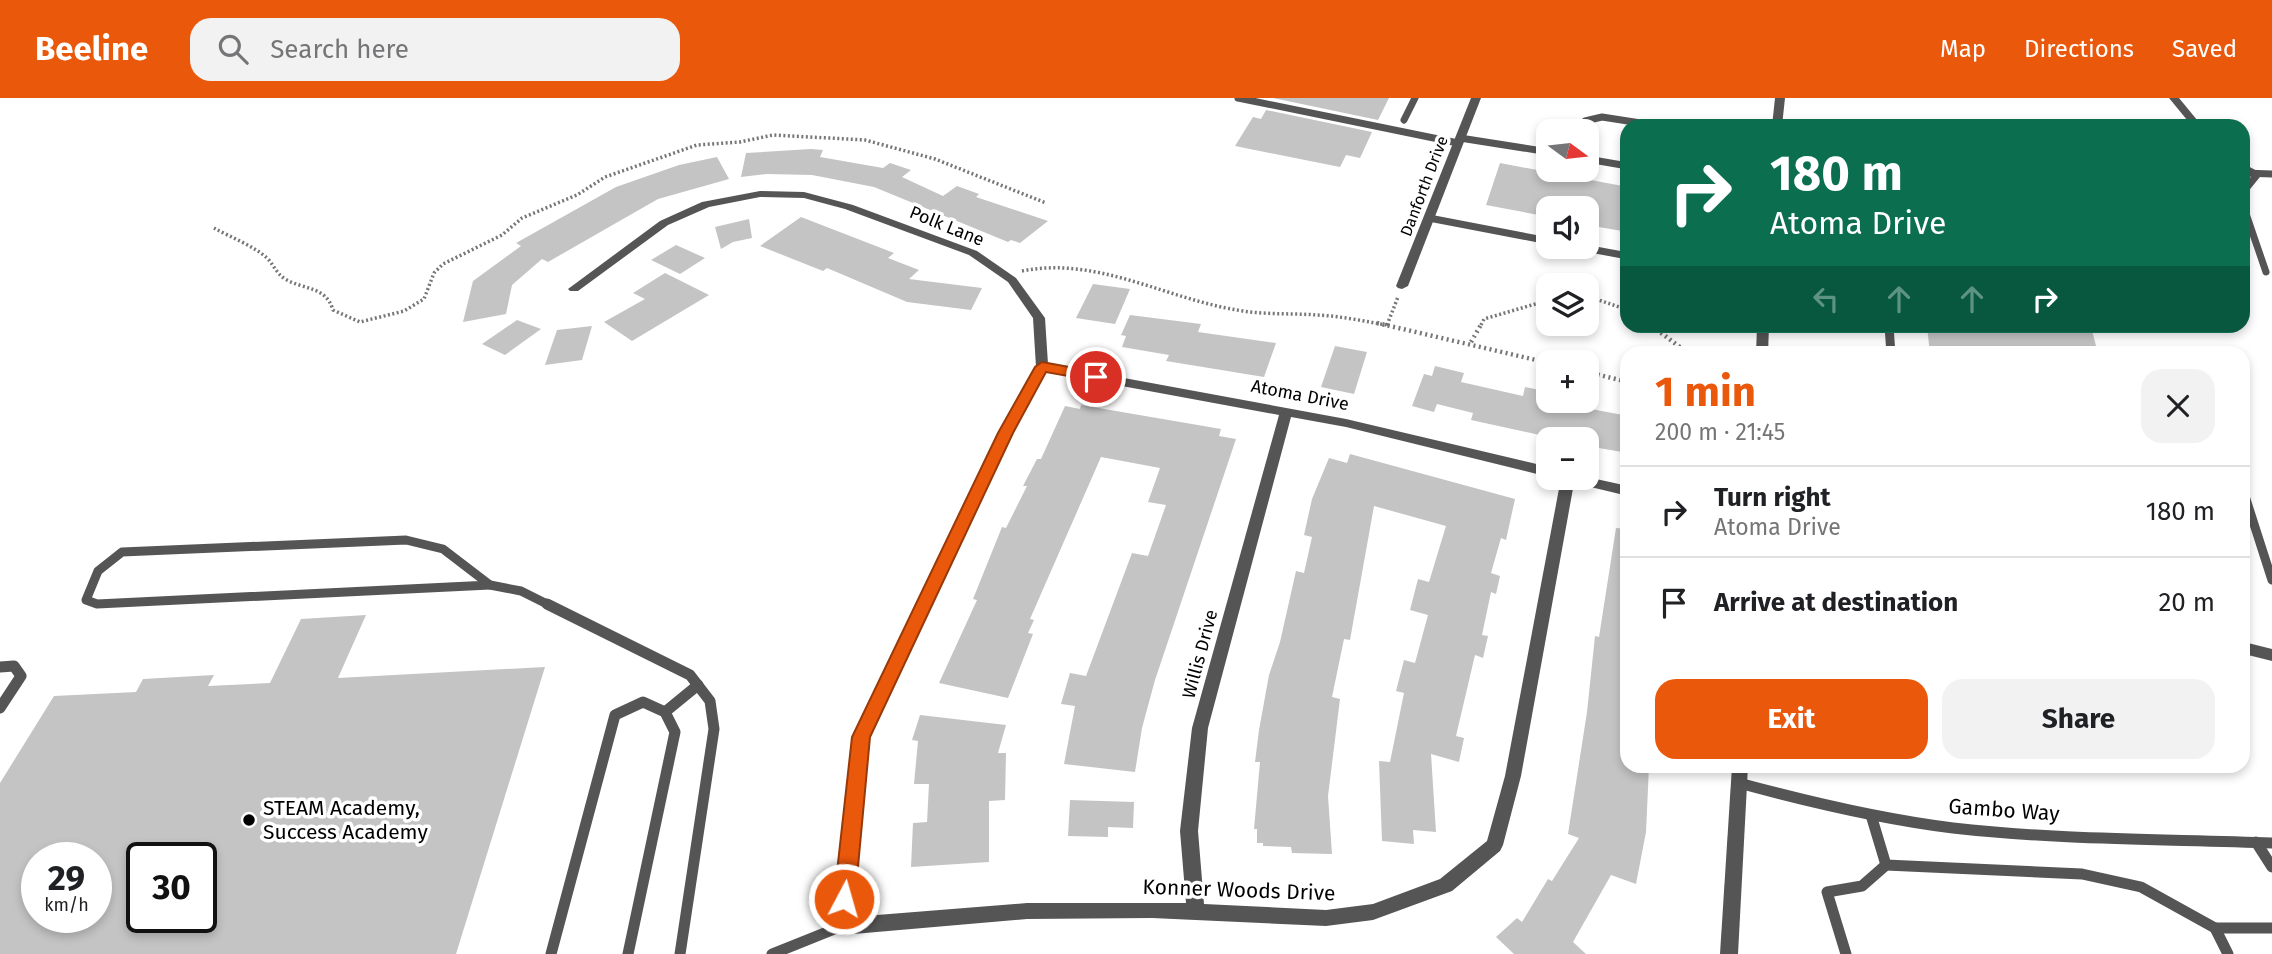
<!DOCTYPE html>
<meta charset="utf-8">
<style>
:root{--surface:#fff;--page:#f2f2f2;--text:#202124;--muted:#757577;--line:#e0e0e0;--accent:#ea580c}
body{margin:0;font-family:"Fira Sans",sans-serif;background:var(--page);color:var(--text);height:100vh;display:flex;flex-direction:column;font-size:26px;white-space:nowrap}
*{box-sizing:border-box;margin:0}
p{font-size:23px;color:var(--muted)}
.icon{flex:none;width:38px;height:38px;fill:none;stroke:currentColor;stroke-width:2;stroke-linecap:round;stroke-linejoin:round}
.map{position:relative;flex:1;overflow:hidden}
.sheet{position:absolute;left:1620px;top:248px;width:630px;height:427px;display:flex;flex-direction:column;background:var(--surface);border-radius:21px;box-shadow:0 4px 10px #0003}
.sheet>*{flex:none}
.hud{position:absolute;left:1620px;top:21px;width:630px;height:214px;border-radius:21px;box-shadow:0 4px 10px #0003;background:#0b6e4f;color:#fff;overflow:hidden}
.needle{width:46px;rotate:105deg}
.tools{position:absolute;left:1536px;top:21px;display:grid;gap:14px}
.tools a{display:grid;place-items:center;width:63px;height:63px;border-radius:14px;background:var(--surface);box-shadow:0 4px 10px #0003;font-size:35px}
.speed{position:absolute;left:21px;top:744px;display:flex;gap:14px;font-size:35px;font-weight:700;text-align:center}
.speed>*{display:grid;place-content:center;width:91px;height:91px;border-radius:50%;background:var(--surface);box-shadow:0 4px 10px #0003;line-height:1}
.speed small{font-size:18px;font-weight:400}
.speed .limit{border:4px solid #111;border-radius:10px;background:#fff;color:#111}
.pin{position:absolute;display:grid;place-items:center;width:60px;height:60px;color:#fff;margin:-30px;border:4px solid #fff;border-radius:50%;box-shadow:0 2px 7px #0007}
.me{position:absolute;width:77px;margin:-38px;rotate:6deg;stroke-linejoin:round;filter:drop-shadow(0 0 5px #0008)}
.turn{display:flex;align-items:center;gap:24px;height:147px;padding:0 35px;font-size:32px}
.turn .icon{width:91px;height:91px;stroke-width:2.5}
.turn b{display:block;font-size:49px;line-height:60px}
.lanes{display:flex;align-items:center;height:66px;padding:0 35px;background:#0003;justify-content:center;gap:35px;direction:ltr}
.lanes .off{opacity:.35}
.round{display:grid;place-items:center;flex:none;width:74px;height:74px;border-radius:21px;background:var(--page)}
.head{display:flex;align-items:center;justify-content:space-between;height:119px;padding:0 35px}
h1{font-size:42px;font-weight:700;line-height:52px;color:var(--accent)}
.action{display:flex;gap:14px;margin-top:auto;padding:14px 35px}
.action a{flex:1;height:80px;border-radius:21px;background:var(--accent);color:#fff;font-size:28px;font-weight:700;line-height:80px;text-align:center}
.action a+a{background:var(--page);color:var(--text)}
ul{padding:0;list-style:none}
li{display:flex;align-items:center;gap:21px;height:91px;padding:0 35px;border-top:2px solid var(--line)}
li div{flex:1}
li b{display:block;font-size:26px}
li em{font-style:normal}
header{display:flex;align-items:center;gap:42px;box-sizing:border-box;height:98px;padding:0 35px;background:var(--accent);color:#fff}
header strong{font-size:33px}
nav{display:flex;gap:38px;margin-inline-start:auto;font-size:24px}
.search{width:490px;height:63px;background:var(--page);display:flex;align-items:center;gap:18px;box-sizing:border-box;padding:0 24px;border-radius:21px;color:var(--muted);font-size:26px}
.map>svg:first-child{display:block}
.building{fill:#c4c4c4;fill-rule:evenodd}
.lines{fill:none;stroke-linecap:round;stroke-linejoin:round}
.path-far1{stroke:#777;stroke-width:3.5;stroke-dasharray:2 2.5;stroke-linecap:butt}
.path{stroke:#777;stroke-width:4.5;stroke-dasharray:2 3.5;stroke-linecap:butt}
.service-far2{stroke:#555;stroke-width:7}
.service-far1{stroke:#555;stroke-width:9}
.service{stroke:#555;stroke-width:11}
.minor{fill:#555;fill-rule:evenodd}
.tertiary{fill:#555;fill-rule:evenodd}
.route{fill:#ea580c;stroke:#983908;stroke-width:2}
.poi-dot{fill:#000;stroke:#fff;stroke-width:2.5}
.labels{text-anchor:middle;dominant-baseline:central;stroke-width:7;stroke-linejoin:round;paint-order:stroke}
.far-street-label{font-size:16px;fill:#000;stroke:#fff}
.street-label{font-size:18px;fill:#000;stroke:#fff}
.near-poi-label{font-size:21px;fill:#000;stroke:#fff;text-anchor:start}
.near-street-label{font-size:21px;fill:#000;stroke:#fff}
</style>
<header>
<strong>Beeline</strong>
<div class="search"><svg class="icon" aria-label="search" viewBox="0 0 24 24"><circle cx="10" cy="10" r="6"/><path d="M15 15l6 6"/></svg>Search here</div>
<nav><a>Map</a><a>Directions</a><a>Saved</a></nav>
</header>
<div class="map">
<svg width="2272" height="856" viewBox="0 0 2272 856">
<rect width="100%" height="100%" fill="#fff"/>
<!-- building -->
<g class="building">
<polygon points="1273,0 1389,0 1378,22"/>
<polygon points="1266,12 1372,34 1360,60 1346,57 1340,69 1235,48 1253,19 1261,21"/>
<polygon points="811,51 823,52 820,59 883,70 890,65 911,72 902,79 943,98 957,88 979,96 976,99 1048,123 1020,145 1011,142 1008,144 874,89 812,77 767,76 741,79 746,55"/>
<polygon points="717,59 729,81 658,101 548,164 542,161 512,187 506,216 463,224 473,183 521,148 516,145 616,89 679,67"/>
<polygon points="1500,65 1628,89 1628,134 1587,127 1587,110 1549,110 1549,119 1486,107"/>
<polygon points="801,119 894,155 888,160 919,172 909,181 982,190 971,212 907,204 827,170 823,173 760,148"/>
<polygon points="749,121 752,140 733,144 721,151 715,129"/>
<polygon points="676,147 705,160 680,176 651,162"/>
<polygon points="665,175 709,197 632,243 604,224 645,201 633,195"/>
<polygon points="1093,186 1130,191 1115,226 1076,220"/>
<polygon points="1130,217 1201,226 1198,234 1276,245 1264,279 1166,263 1169,257 1122,249 1126,238 1121,237"/>
<polygon points="517,222 541,231 505,257 482,246"/>
<polygon points="592,228 582,262 545,267 557,232"/>
<polygon points="1927,228 2091,228 2098,256 1930,256"/>
<polygon points="1335,248 1367,254 1354,296 1321,289"/>
<polygon points="1435,268 1464,275 1461,284 1523,298 1525,289 1549,294 1549,303 1628,318 1628,355 1587,348 1587,341 1558,341 1471,322 1473,315 1437,306 1434,314 1412,308 1424,276 1432,278"/>
<polygon points="1081,307 1221,331 1219,338 1236,341 1155,582 1142,630 1135,674 1064,666 1075,608 1061,606 1070,575 1086,578 1132,455 1148,458 1166,407 1148,404 1160,370 1101,359 1030,521 1034,522 1028,535 1033,536 1008,600 939,585 977,502 973,501 1002,429 1006,430 1027,388 1023,388 1037,361 1041,361 1065,308 1080,311"/>
<polygon points="1350,356 1515,401 1506,442 1501,440 1491,475 1500,478 1496,496 1491,494 1482,537 1488,538 1483,560 1475,557 1456,638 1464,640 1459,664 1431,656 1436,734 1413,732 1414,746 1382,743 1379,663 1390,664 1404,595 1396,593 1404,562 1415,565 1428,517 1410,512 1418,481 1429,484 1446,428 1374,408 1350,542 1344,541 1332,599 1340,601 1328,698 1332,756 1292,755 1291,749 1263,748 1263,745 1257,745 1257,731 1254,731 1260,664 1255,664 1259,632 1269,577 1280,544 1296,473 1304,475 1312,439 1304,437 1312,401 1329,360 1347,365"/>
<polygon points="1616,430 1628,431 1628,668 1649,668 1646,734 1636,786 1611,777 1573,844 1586,856 1514,856 1496,839 1517,820 1522,824 1548,781 1552,783 1579,740 1568,736 1587,614 1595,538 1599,539"/>
<path d="M366,517L338,580L545,569L456,856H0V685L54,598L136,594L143,581L214,577L208,588L270,585L301,521ZM37,760H96V819H37ZM142,760H201V819H142Z"/>
<polygon points="920,617 1006,627 998,655 1006,655 1005,702 989,703 989,764 911,769 913,725 927,724 929,686 914,686 918,643 912,642"/>
<polygon points="1070,702 1134,704 1133,730 1108,729 1108,739 1068,738"/>
</g>
<g class="lines">
<!-- path-far1 -->
<g class="path-far1">
<path d="M214,130C230,139 254,148 267,160C274,167 276,175 285,181C304,192 326,188 333,212L360,224L404,213L424,201L434,175L443,166L502,137L522,120L577,97L605,79L697,47L740,44L773,37L865,42L935,61L1046,105"/>
<path d="M1022,173C1097,158 1164,200 1237,212C1263,217 1290,215 1317,217C1340,218 1364,223 1386,227"/>
<polyline points="1587,198 1628,212"/>
<polyline points="1387,227 1398,199"/>
<polyline points="1481,227 1484,221 1549,202"/>
</g>
<!-- path -->
<g class="path">
<polyline points="1377,225 1549,265"/>
<polyline points="1387,228 1388,225"/>
<polyline points="1652,228 1689,256"/>
<polyline points="1471,244 1482,225"/>
<polyline points="1587,274 1628,284"/>
</g>
<!-- service-far2 -->
<g class="service-far2">
<polyline points="1238,0 1458,45"/>
<polyline points="1404,22 1415,0"/>
<polyline points="1581,33 1585,23 1602,19 1660,28"/>
<polyline points="1460,40 1549,54"/>
<polyline points="1587,61 1628,68"/>
<polyline points="2244,75 2272,76"/>
<polyline points="2244,93 2257,77"/>
<polyline points="2244,110 2266,174"/>
<polyline points="1429,120 1549,143"/>
<polyline points="1579,149 1628,158"/>
</g>
<!-- service-far1 -->
<g class="service-far1">
<polyline points="1889,228 1891,256"/>
<polyline points="2244,395 2272,482"/>
<polygon points="406,442 443,451 490,487 97,506 86,502 98,473 122,454"/>
<polyline points="490,487 521,493 551,508"/>
</g>
<!-- service -->
<g class="service">
<polyline points="547,506 690,577 710,603 714,631 680,856"/>
<polyline points="0,569 14,568 21,578 0,610"/>
<polyline points="665,614 698,587"/>
<path d="M1739,685C1809,704 1880,721 1953,730C2058,742 2166,741 2272,745"/>
<polyline points="1871,717 1886,767 2082,776 2141,789 2215,830"/>
<polyline points="2256,744 2272,769"/>
<polyline points="551,856 615,617 643,604 665,614 675,634 628,856"/>
<polyline points="772,856 842,828"/>
<polyline points="1846,856 1827,794 1862,788 1886,767"/>
<polyline points="2228,856 2215,830 2272,830"/>
</g>
<!-- minor -->
<g class="minor">
<polygon points="1471,0 1481,0 1408,188 1402,191 1398,190 1396,188"/>
<polygon points="2169,0 2179,0 2202,28 2192,28"/>
<polygon points="2244,66 2261,75 2261,79 2253,79 2244,73"/>
<path d="M760,93L804,94L853,107L977,153L1016,180L1045,220L1048,266L1346,321L1549,369V379L1346,329L1291,319L1208,630L1198,733L1204,806L1326,812L1373,806L1440,781L1487,743L1505,678L1561,380L1587,379L1628,388V398L1574,385L1521,678L1503,747L1500,753L1452,793L1373,822L1326,828L1152,820L1027,821L842,837L836,834L833,828L853,639L999,335L1036,269L1033,220L1008,184L969,157L845,111L804,100L760,99L709,109L668,127L578,193H570L568,191L660,123L702,104ZM1046,274L1279,317L1192,630L1180,733L1186,805H1027L852,819L869,639L1013,335Z"/>
<polygon points="2244,544 2272,551 2272,563 2244,556"/>
</g>
<!-- tertiary -->
<g class="tertiary">
<polygon points="1775,0 1785,0 1782,28 1772,28"/>
<polygon points="1757,228 1769,228 1768,256 1756,256"/>
<polygon points="1732,668 1748,668 1738,856 1720,856"/>
</g>
</g>
<!-- route -->
<polygon class="route" points="1042,264 1096,274 1103,279 1096,283 1046,274 1013,335 870,639 855,801 852,808 844,810 837,808 834,801 852,639 998,335 1035,269"/>
<!-- markers -->
<circle class="poi-dot" cx="249" cy="722" r="7"/>
<g class="labels">
<!-- far-street labels -->
<g class="far-street-label">
<text transform="translate(1424 88) rotate(-69)">Danforth Drive</text>
</g>
<!-- street labels -->
<g class="street-label">
<text transform="translate(947 128) rotate(22)">Polk Lane</text>
<text transform="translate(1300 297) rotate(11)">Atoma Drive</text>
<text transform="translate(1200 556) rotate(-75)">Willis Drive</text>
</g>
<!-- near-poi labels -->
<g class="near-poi-label">
<text x="263" y="710">STEAM Academy,<tspan x="263" dy="24">Success Academy</tspan></text>
</g>
<!-- near-street labels -->
<g class="near-street-label">
<text transform="translate(2004 712) rotate(4)">Gambo Way</text>
<text transform="translate(1239 792) rotate(2)">Konner Woods Drive</text>
</g>
</g>
</svg>
<div class="tools">
<a><svg class="needle" viewBox="-14 -14 28 28"><path d="M0-13l5 13h-10z" fill="#e53935"/><path d="M0 13l5-13h-10z" fill="#757577"/></svg></a>
<a><svg class="icon" aria-label="sound" viewBox="0 0 24 24"><path d="M4 9h4l5-4v14l-5-4H4zM17 9q2 3 0 6"/></svg></a>
<a><svg class="icon" aria-label="layers" viewBox="0 0 24 24"><path d="M12 4l9 5-9 5-9-5zM3 14l9 5 9-5"/></svg></a>
<a>+</a>
<a>−</a>
</div>
<div class="speed"><div>29<small>km/h</small></div><div class="limit">30</div></div>
<div class="pin" style="left:1096px;top:279px;background:#d93025"><svg class="icon" aria-label="arrive" viewBox="0 0 24 24"><path d="M6 21V4h12l-3 4 3 4H6"/></svg></div>
<svg class="me" style="left:844px;top:801px" viewBox="-20 -20 40 40"><circle r="17" fill="#ea580c" stroke="#fff" stroke-width="3"/><path d="M0-11L8 9 0 5-8 9z" fill="#fff"/></svg>
<div class="hud">
<div class="turn"><svg class="icon" aria-label="right" viewBox="0 0 24 24"><path d="M7 20v-9h11M14 6l5 5-5 5"/></svg><div><b>180 m</b>Atoma Drive</div></div>
<div class="lanes"><svg class="icon off" aria-label="left" viewBox="0 0 24 24"><path d="M17 20v-9H6M10 6l-5 5 5 5"/></svg><svg class="icon off" aria-label="ahead" viewBox="0 0 24 24"><path d="M12 20V5M6 11l6-6 6 6"/></svg><svg class="icon off" aria-label="ahead" viewBox="0 0 24 24"><path d="M12 20V5M6 11l6-6 6 6"/></svg><svg class="icon" aria-label="right" viewBox="0 0 24 24"><path d="M7 20v-9h11M14 6l5 5-5 5"/></svg></div>
</div>
<section class="sheet">
<div class="head"><div><h1>1 min</h1><p>200 m · 21:45</p></div><a class="round"><svg class="icon" aria-label="close" viewBox="0 0 24 24"><path d="M6 6l12 12M18 6L6 18"/></svg></a></div>
<ul>
<li><svg class="icon" aria-label="right" viewBox="0 0 24 24"><path d="M7 20v-9h11M14 6l5 5-5 5"/></svg><div><b>Turn right</b><p>Atoma Drive</p></div><em>180 m</em></li>
<li><svg class="icon" aria-label="arrive" viewBox="0 0 24 24"><path d="M6 21V4h12l-3 4 3 4H6"/></svg><div><b>Arrive at destination</b></div><em>20 m</em></li>
</ul>
<div class="action"><a>Exit</a><a>Share</a></div>
</section>
</div>
